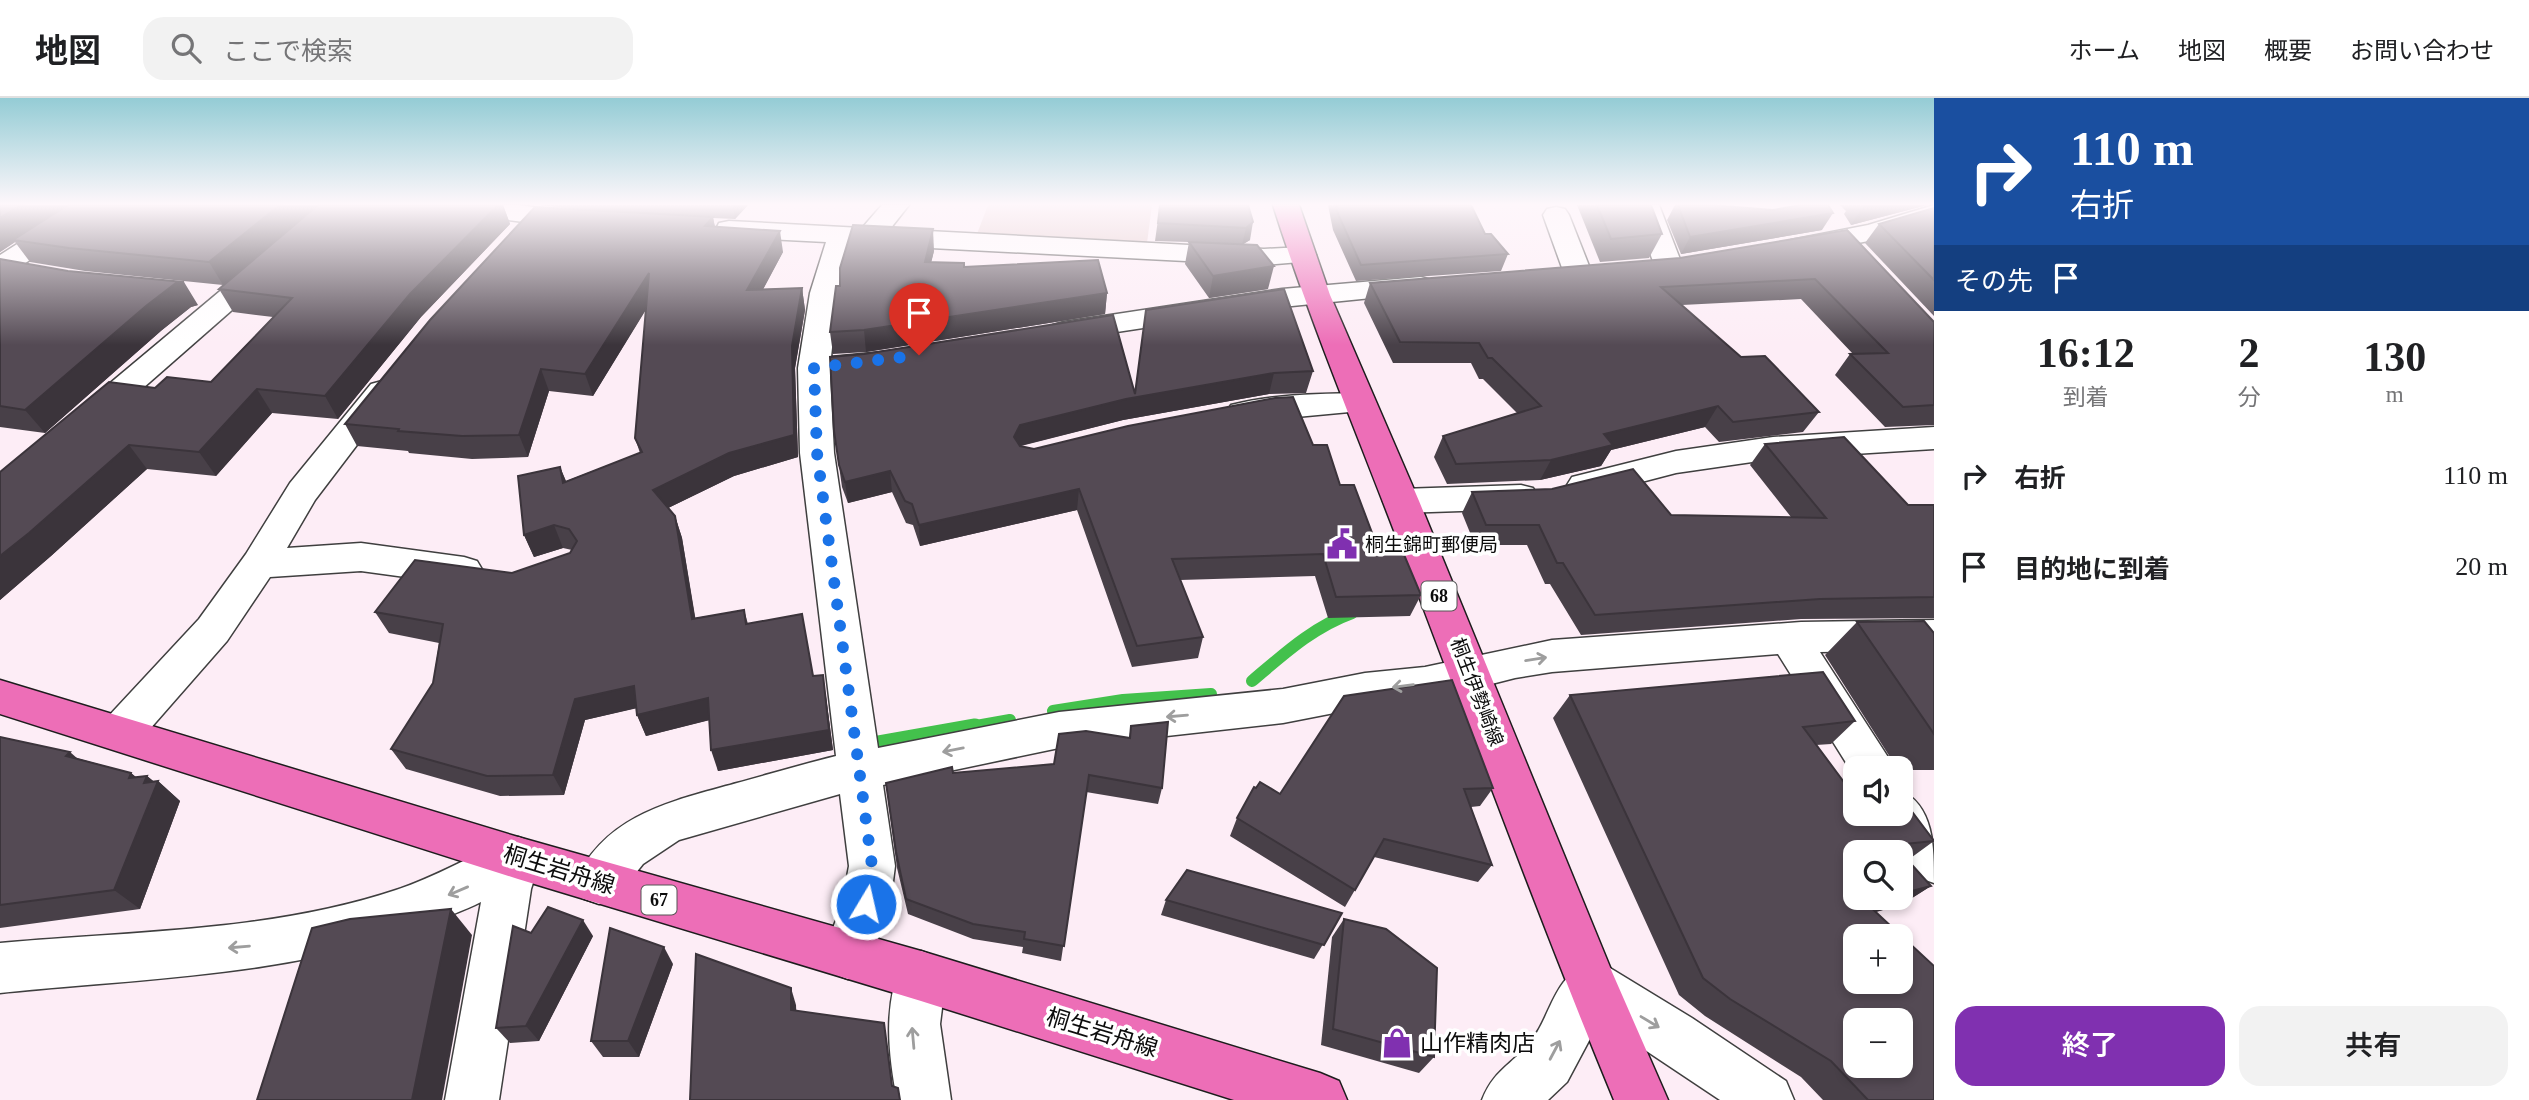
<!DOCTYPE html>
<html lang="ja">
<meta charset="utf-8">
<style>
:root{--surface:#fff;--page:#f2f2f2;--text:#202124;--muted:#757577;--line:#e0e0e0;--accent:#8030b0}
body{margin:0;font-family:"Times New Roman","Noto Sans JP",serif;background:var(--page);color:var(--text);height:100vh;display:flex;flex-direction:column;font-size:26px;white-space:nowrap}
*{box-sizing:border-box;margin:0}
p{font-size:23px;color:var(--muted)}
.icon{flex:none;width:38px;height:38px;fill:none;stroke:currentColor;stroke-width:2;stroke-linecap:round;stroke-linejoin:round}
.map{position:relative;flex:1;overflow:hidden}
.sheet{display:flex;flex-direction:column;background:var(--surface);width:595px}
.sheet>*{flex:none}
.hud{background:#1a4fa0;color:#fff;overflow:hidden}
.fabs{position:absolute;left:1843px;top:658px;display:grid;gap:14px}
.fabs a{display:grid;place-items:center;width:70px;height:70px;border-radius:14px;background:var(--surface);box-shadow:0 4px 10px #0003;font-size:35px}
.pin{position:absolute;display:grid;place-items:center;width:60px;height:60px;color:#fff;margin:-72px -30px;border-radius:50% 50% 50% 0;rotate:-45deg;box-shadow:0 0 7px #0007}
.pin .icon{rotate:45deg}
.me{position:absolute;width:77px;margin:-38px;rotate:9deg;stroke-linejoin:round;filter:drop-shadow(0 0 5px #0008)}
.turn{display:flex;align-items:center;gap:24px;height:147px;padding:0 21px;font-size:32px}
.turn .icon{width:91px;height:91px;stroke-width:2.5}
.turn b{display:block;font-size:49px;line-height:60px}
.then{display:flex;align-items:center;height:66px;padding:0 21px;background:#0003;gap:14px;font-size:26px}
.eta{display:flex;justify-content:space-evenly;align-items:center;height:119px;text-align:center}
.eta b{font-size:42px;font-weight:600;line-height:49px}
.button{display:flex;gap:14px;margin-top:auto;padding:14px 21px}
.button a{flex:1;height:80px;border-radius:21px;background:var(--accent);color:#fff;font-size:28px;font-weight:600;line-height:80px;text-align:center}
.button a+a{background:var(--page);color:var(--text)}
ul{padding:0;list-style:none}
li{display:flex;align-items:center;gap:21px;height:91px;padding:0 21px}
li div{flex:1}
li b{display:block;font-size:26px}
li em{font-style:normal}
header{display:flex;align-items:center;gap:42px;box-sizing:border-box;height:98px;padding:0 35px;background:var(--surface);border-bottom:2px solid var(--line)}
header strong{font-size:33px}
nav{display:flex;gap:38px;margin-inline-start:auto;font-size:24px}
.search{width:490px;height:63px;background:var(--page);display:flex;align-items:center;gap:18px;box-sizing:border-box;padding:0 24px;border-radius:21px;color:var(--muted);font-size:26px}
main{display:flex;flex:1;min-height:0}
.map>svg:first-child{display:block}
.cemetery{fill:#ddc0c1}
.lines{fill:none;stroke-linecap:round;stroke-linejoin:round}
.stream-far1{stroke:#43c14c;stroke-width:12}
.stream{stroke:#43c14c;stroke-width:15}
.minor-casing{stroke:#3f3f3f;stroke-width:3}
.major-casing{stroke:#1d1d1d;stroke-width:3}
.minor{fill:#fff;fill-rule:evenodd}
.major{fill:#ed6eb7;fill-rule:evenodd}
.wall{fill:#484048}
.shaded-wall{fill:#3b343b}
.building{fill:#544a54;stroke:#3b343b;stroke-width:2;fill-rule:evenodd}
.oneway{stroke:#9e9e9e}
.route{stroke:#1a73e8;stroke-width:12;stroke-dasharray:0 21.6}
.labels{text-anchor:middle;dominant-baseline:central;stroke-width:7;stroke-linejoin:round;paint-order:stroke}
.shield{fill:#fff;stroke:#555;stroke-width:2}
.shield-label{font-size:18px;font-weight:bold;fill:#0c0c0c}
.poi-label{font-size:19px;fill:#0c0c0c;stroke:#fff;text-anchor:start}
.street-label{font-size:19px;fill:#0c0c0c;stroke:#fff}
.near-street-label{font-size:23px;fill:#0c0c0c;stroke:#fff}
.near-poi-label{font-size:23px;fill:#0c0c0c;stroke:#fff;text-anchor:start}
</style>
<header>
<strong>地図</strong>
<div class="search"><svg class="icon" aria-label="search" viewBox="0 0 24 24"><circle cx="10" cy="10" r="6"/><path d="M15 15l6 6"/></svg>ここで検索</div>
<nav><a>ホーム</a><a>地図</a><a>概要</a><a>お問い合わせ</a></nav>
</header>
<main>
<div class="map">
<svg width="1934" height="1002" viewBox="0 0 1934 1002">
<rect width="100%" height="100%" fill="#fdedf6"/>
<!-- cemetery -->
<polygon class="cemetery" points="988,107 1152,107 1147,145 977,136"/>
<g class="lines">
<!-- stream-far1 -->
<g class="stream-far1">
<path d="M1252,583C1284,556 1313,529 1352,515"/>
<polyline points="1053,613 1123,602 1211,596"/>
<polyline points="965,630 1010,622"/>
</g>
<!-- stream -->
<polyline class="stream" points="873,646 975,628"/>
<!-- minor casing -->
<g class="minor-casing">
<g id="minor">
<polygon points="78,107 109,107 105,113 10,175 0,177 0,157"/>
<polygon points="323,107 352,107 102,326 90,330 78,326 74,319 78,312"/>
<polygon points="442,107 518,107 578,115 587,117 591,123 587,129 578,131 455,115 446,113"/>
<path d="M882,107H909L890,131L1264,151L1302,149L1312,151L1316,157L1312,163L1264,167L853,146L838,195L831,259L884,254L895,256L900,263L895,270L830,278L834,355L878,650L1059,614L1283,591L1365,575L1425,569L1552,542L1801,524L1934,522V552L1820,554L1895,670H1855V679L1778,556L1552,574L1515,580L1425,603L1365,609L1283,625L1059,650L883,687L895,768L890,806L866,874L848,881L830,874L823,857L842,806L849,768L840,696L679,742L643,766L616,800L599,806L582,800L575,784C605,716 673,703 737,685C770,676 803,666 836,658L800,355L798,270L810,195L826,144L729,139L719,137L716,131L719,125L729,123L862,130Z"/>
<polygon points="1633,107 1659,107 1683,169 1679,175 1669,177 1659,175 1655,169"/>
<polygon points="1934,107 1934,123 1884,140 1801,156 1791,154 1787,148 1791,142 1868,127"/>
<polygon points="1556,109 1565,111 1569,117 1593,178 1589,184 1579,187 1569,184 1565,178 1543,117 1547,111"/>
<polygon points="1421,179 1431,182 1435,188 1431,194 1282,209 1064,242 1053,239 1049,233 1053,227 1064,224 1282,191"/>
<polygon points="382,283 393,286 398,293 315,402 287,450 361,445 464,459 477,463 483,473 477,483 464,487 361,473 270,479 227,543 135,648 120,653 105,648 99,635 105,622 199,521 246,456 290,385 371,286"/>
<path d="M1360,295L1371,298L1376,305L1371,312L1243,324L1231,321L1227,314L1231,307C1273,296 1317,296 1360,295Z"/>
<polygon points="1934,329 1934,351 1773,361 1676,375 1584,399 1572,395 1567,387 1572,379 1676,353 1773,339"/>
<polygon points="1521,387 1533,390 1539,399 1533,408 1521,411 1401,415 1388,412 1383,403 1388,394 1401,391"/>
<path d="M1900,692C1934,708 1934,748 1934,785L1917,779L1879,716H1900Z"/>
<path d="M518,739L534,745L541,760L531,791L499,1002H445L481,804C464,813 444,819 426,827C291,879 143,880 0,895V845C131,833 270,834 396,792C439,778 476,754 518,739Z"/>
<path d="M921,853L939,860L946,878L940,926L951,1002H897C888,953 883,908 903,860Z"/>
<path d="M1592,863L1610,870L1692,920L1786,983L1794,1002H1720L1600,922L1567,984L1548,1002H1482C1493,974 1508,969 1527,948C1553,919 1550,880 1592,863Z"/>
</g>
</g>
<!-- major casing -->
<g class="major-casing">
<g id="major">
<path d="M1273,107H1299L1330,197L1419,403L1612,874L1668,1002H1614C1540,823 1473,640 1404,459C1360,342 1311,227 1273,107Z"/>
<polygon points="0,582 518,739 921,853 1320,975 1339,983 1347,1002 1234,1002 921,903 518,781 0,616"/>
</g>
</g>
<!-- minor -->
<use href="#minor" class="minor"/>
<!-- major -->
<use href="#major" class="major"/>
</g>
<!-- wall -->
<g class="wall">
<polygon points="0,107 503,107 510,126 421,219 338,321 272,315 216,378 147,371 51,458 0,502 0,374 155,290 211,284 273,219 233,214 219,191 223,187 85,173 30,164 15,144 0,154"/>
<polygon points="538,107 748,107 735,121 713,120 715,129 783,154 763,191 802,190 805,212 795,270 798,359 734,378 668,410 675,418 682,440 695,520 744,512 748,526 813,578 826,598 833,652 718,673 709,622 646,638 637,617 636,610 585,622 564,697 500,698 406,671 391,651 433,585 439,545 389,535 375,514 512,475 570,455 572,452 563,450 534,459 524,437 560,369 566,383 640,355 635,340 646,211 593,298 549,293 528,359 472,361 409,355 408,353 357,348 345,326 574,111"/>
<polygon points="1160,107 1248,107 1250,142 1243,146 1268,191 1209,200 1185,166 1189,144 1155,143"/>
<polygon points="1328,107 1471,107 1485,136 1508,156 1501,173 1356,183 1333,132"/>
<polygon points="1577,107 1651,107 1662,136 1649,160 1600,164"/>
<polygon points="1675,107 1712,107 1822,132 1681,156 1667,122"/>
<polygon points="1840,107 1927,107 1851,127 1844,116 1846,113"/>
<polygon points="1934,110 1934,218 1865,145 1879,126"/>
<polygon points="1847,132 1934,224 1934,327 1885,329 1835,277 1850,256 1853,256 1801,201 1682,207 1741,259 1819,314 1803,334 1719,344 1705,329 1611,352 1601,368 1540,382 1447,386 1434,359 1443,338 1517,315 1483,281 1479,281 1471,265 1393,265 1364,205 1370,185 1680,160"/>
<polygon points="934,153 931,164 964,169 1107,195 1105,216 866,254 833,256 830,234 840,188"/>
<polygon points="0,161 198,207 191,209 162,232 45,335 0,329"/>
<polygon points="1146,212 1313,273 1306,295 1269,296 1123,322 1021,348 1034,351 1313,347 1374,440 1421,497 1410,518 1328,520 1315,478 1180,482 1203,539 1198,560 1132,569 1077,412 920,448 913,427 906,425 892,394 848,405 842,389 834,333 1135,295"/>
<polygon points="1765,346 1908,407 1934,407 1934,520 1801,521 1581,537 1550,486 1545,486 1527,447 1475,447 1462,415 1472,394 1671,417 1791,419 1750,367"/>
<polygon points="1857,524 1934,535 1934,672 1900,672 1900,670 1897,670 1825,557"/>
<polygon points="1570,597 1855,623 1831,646 1816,647 1855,716 1934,743 1908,762 1931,788 1901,807 1876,814 1934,1002 1823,1002 1801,979 1705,918 1679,897 1553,620"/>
<polygon points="1131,628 1162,690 1158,706 1086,694 1061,863 1022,855 1023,849 973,841 908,816 897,770 888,702 953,675 1054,666 1129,640"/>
<polygon points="0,639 131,675 136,679 147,678 153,683 158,683 180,703 140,811 0,830"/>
<polygon points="1256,690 1280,696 1493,690 1480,708 1471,709 1492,767 1478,784 1374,759 1345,809 1230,738 1237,720"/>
<polygon points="1166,802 1342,815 1314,861 1161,817"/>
<polygon points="1344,821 1434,959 1419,975 1321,947 1332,839"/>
<polygon points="531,835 593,838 539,943 510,945 496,930"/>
<polygon points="673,866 639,959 603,959 591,943"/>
</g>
<!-- shaded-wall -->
<g class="shaded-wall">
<polygon points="21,107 73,107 13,142 15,144 0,154 0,120"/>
<polygon points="280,107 319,107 223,187 209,164"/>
<polygon points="498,107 503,107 510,126 421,219 338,321 325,298 410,196"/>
<polygon points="733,107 748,107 735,121"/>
<polygon points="1864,107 1927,107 1851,127"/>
<polygon points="1833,115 1822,132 1681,156 1690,139"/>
<polygon points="713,119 717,140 705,128"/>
<polygon points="1253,124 1250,142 1242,147 1246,130"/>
<polygon points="933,131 934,153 926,186 925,164"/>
<polygon points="780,133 783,154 751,214 747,192"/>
<polygon points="1274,168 1268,191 1209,200 1213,178"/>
<polygon points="649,175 655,197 593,298 585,276"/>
<polygon points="184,184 198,207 191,209 162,232 45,335 25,312 146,208 176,185"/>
<polygon points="802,190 805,212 795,270 798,359 734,378 660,414 653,392 729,355 792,248"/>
<polygon points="1107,195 1105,216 866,254 864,232"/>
<polygon points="541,271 549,293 528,359 519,337"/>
<polygon points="1274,275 1269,296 1123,322 1019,348 1014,339 1020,327 1126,301"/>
<polygon points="257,291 272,315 216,378 199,354"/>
<polygon points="1718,308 1705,329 1611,352 1601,368 1540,382 1551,362 1604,336"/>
<polygon points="129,347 147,371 51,458 0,502 0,458"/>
<polygon points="560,369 569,391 563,385"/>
<polygon points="890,373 892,394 848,405 845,384"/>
<polygon points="1079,391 1077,412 920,448 919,427"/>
<polygon points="675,418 682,440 699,542 692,521"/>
<polygon points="554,427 563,450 534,459 524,437"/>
<polygon points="823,577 833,652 718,673 711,652"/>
<polygon points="634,588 642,609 585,622 564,697 553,677 575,601"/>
<polygon points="708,600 714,621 646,638 637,617"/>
<polygon points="70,654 94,675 66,658"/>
<polygon points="131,675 153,695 144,685 147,678 157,686 158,683 180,703 140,811 114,792 129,680"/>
<polygon points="1931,788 1901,807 1838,824 1866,805 1884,800 1900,800 1900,796"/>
<polygon points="451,811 472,837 442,1002 412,1002"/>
<polygon points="583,822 593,838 539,943 526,928"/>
<polygon points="664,849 673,866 639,959 628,943"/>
<polygon points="791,890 796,907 797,928 791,912"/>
</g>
<!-- building -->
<g class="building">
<polygon points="0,107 21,107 0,120"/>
<polygon points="68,107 280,107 209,164 69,150 13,142"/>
<polygon points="318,107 498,107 410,196 325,298 257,291 199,354 129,347 29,435 0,458 0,374 109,284 155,290 167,279 211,284 292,200 219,191"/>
<polygon points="1160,107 1248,107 1253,124 1246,130 1158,125"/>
<polygon points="1336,107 1471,107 1485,136 1491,136 1508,156 1361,167 1338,116"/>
<polygon points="1597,107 1651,107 1662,136 1611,141"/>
<polygon points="1678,107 1712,107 1773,112 1801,107 1828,107 1833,115 1690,139"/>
<polygon points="535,109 713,119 705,128 780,133 747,192 802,190 792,248 794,337 729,355 653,392 675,418 692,521 744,512 746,526 802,516 813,578 823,577 829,632 711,652 708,600 637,617 634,588 575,601 553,677 487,678 391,651 433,585 443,526 375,514 415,462 512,475 570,455 577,443 569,431 554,427 524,437 518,378 560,369 563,385 642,354 635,340 649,175 585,276 541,271 519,337 462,338 398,333 399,331 345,326 430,222"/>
<polygon points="1934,110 1934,182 1879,126"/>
<polygon points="853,127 933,131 925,164 964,165 964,169 1098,162 1107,195 864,232 830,234 836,188 840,188 840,170"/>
<polygon points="1847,132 1934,224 1934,307 1903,309 1850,256 1888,255 1815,181 1661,189 1741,259 1765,258 1819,314 1733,324 1718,308 1604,336 1613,347 1551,362 1456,366 1443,338 1541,308 1492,260 1488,260 1479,245 1400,244 1370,185 1680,160"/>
<polygon points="1189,144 1257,147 1274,168 1213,178"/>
<polygon points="0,161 68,173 184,184 176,185 146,208 25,312 0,308"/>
<polygon points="1284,191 1313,273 1274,275 1126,301 1020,327 1014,339 1020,348 1034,351 1128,328 1275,300 1293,299 1313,347 1327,347 1340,387 1354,387 1374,440 1397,440 1421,497 1336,499 1323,456 1172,461 1203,539 1137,548 1079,391 919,427 912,406 905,403 890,373 845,384 839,367 834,333 830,259 864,256 1113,217 1135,296 1146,212"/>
<polygon points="1844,339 1908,407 1934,407 1934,499 1820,501 1595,517 1563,465 1557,465 1539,427 1486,427 1472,394 1552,391 1633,371 1671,417 1826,420 1765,346"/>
<polygon points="1924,523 1934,535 1934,636 1857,524"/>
<path d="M1823,574L1855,623L1803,629L1855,699V716H1900V707H1907L1934,743L1894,747L1931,788L1900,796V754H1855V800H1884L1866,805L1934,868V1002H1868L1831,963L1730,901L1703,880L1570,597ZM1855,838H1900V884H1855ZM1855,922H1900V968H1855Z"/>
<polygon points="1452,582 1493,690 1464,691 1492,767 1384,741 1355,792 1237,720 1254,689 1256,690 1260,684 1280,696 1344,598"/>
<polygon points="1168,624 1162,690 1089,677 1064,848 1024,841 1025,834 973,826 906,801 896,754 886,685 952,669 953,675 1054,666 1059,636 1086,633 1130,640 1131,628"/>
<polygon points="0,639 70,654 66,658 131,675 129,680 147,678 144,685 158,683 114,792 0,807"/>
<polygon points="1187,772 1342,815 1324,847 1166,802"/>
<polygon points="548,809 583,822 526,928 496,930 513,828 531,835"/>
<polygon points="451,811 412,1002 257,1002 312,830 350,821"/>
<polygon points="1344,821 1386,831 1437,870 1434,959 1333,931"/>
<polygon points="610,830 664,849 628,943 591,943"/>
<polygon points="696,856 791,890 791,912 884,925 892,988 898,990 900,1002 690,1002"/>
</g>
<!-- one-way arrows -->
<defs><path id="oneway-shaft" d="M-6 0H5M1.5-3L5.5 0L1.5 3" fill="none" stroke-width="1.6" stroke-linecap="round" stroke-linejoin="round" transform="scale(1.75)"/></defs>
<g class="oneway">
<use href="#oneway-shaft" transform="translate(1536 561) rotate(-9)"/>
<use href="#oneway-shaft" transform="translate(1403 588) rotate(173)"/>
<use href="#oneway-shaft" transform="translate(1177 618) rotate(175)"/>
<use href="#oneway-shaft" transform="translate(953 652) rotate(169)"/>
<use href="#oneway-shaft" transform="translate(458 793) rotate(157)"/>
<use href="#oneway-shaft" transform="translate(239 849) rotate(175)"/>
<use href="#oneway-shaft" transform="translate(1650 924) rotate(31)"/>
<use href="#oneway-shaft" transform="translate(913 940) rotate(-95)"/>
<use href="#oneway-shaft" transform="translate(1555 952) rotate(-62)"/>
</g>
<!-- sky -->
<linearGradient id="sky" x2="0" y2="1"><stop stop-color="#94ccd5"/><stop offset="0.43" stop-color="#fef7fb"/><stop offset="1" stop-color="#fef7fb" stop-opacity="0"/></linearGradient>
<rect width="1934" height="247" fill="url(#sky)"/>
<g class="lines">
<!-- route -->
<polyline class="route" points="866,806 872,768 817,355 814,270 919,257"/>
</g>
<!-- icons -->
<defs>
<g id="civic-bare" transform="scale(2.415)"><path d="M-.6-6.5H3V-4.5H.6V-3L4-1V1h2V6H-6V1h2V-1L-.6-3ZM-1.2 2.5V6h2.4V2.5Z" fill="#8030b0" stroke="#fff" stroke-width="2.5" paint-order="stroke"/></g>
<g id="shop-bare" transform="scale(2.415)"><path d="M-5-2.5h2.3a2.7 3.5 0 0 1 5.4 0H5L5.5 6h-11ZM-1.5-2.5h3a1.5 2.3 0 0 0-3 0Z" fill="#8030b0" stroke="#fff" stroke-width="2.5" paint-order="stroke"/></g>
</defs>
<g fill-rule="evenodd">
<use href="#civic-bare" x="1342" y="446"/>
<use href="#shop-bare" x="1397" y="945"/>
</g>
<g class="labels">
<!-- shield labels -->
<g class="shield">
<rect x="1421.5" y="483.5" width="35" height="29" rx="5"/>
<rect x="641.5" y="787.5" width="35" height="29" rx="5"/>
</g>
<g class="shield-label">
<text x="1439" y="498">68</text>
<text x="659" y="802">67</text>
</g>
<!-- poi labels -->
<g class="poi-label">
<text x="1365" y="446">桐生錦町郵便局</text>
</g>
<!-- street labels -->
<g class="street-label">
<text transform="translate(1477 594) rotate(69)">桐生伊勢崎線</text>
</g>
<!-- near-street labels -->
<g class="near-street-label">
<text transform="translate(559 772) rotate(17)">桐生岩舟線</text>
<text transform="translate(1102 935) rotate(17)">桐生岩舟線</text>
</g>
<!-- near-poi labels -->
<g class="near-poi-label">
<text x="1420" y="945">山作精肉店</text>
</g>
</g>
</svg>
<div class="fabs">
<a><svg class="icon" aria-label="sound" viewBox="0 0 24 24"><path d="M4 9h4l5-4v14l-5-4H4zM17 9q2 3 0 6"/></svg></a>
<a><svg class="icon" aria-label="search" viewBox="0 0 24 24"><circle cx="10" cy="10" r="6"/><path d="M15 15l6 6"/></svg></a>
<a>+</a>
<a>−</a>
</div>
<div class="pin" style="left:919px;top:257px;background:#d93025"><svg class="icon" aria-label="arrive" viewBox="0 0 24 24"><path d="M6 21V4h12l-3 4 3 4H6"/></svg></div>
<svg class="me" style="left:866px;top:806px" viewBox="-20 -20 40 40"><circle r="17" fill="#1a73e8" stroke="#fff" stroke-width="3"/><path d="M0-11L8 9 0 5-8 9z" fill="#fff"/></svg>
</div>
<section class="sheet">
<div class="hud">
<div class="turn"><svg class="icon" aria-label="right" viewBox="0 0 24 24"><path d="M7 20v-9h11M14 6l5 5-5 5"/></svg><div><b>110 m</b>右折</div></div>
<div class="then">その先<svg class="icon" aria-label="arrive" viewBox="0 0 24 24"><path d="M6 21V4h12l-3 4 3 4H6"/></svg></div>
</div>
<div class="eta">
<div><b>16:12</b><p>到着</p></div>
<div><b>2</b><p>分</p></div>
<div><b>130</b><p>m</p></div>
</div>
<ul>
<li><svg class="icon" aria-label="right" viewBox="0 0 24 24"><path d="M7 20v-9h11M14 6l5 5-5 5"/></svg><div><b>右折</b></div><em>110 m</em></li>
<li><svg class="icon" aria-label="arrive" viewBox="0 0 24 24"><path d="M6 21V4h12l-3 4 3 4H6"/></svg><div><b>目的地に到着</b></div><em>20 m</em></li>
</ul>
<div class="button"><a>終了</a><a>共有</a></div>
</section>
</main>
